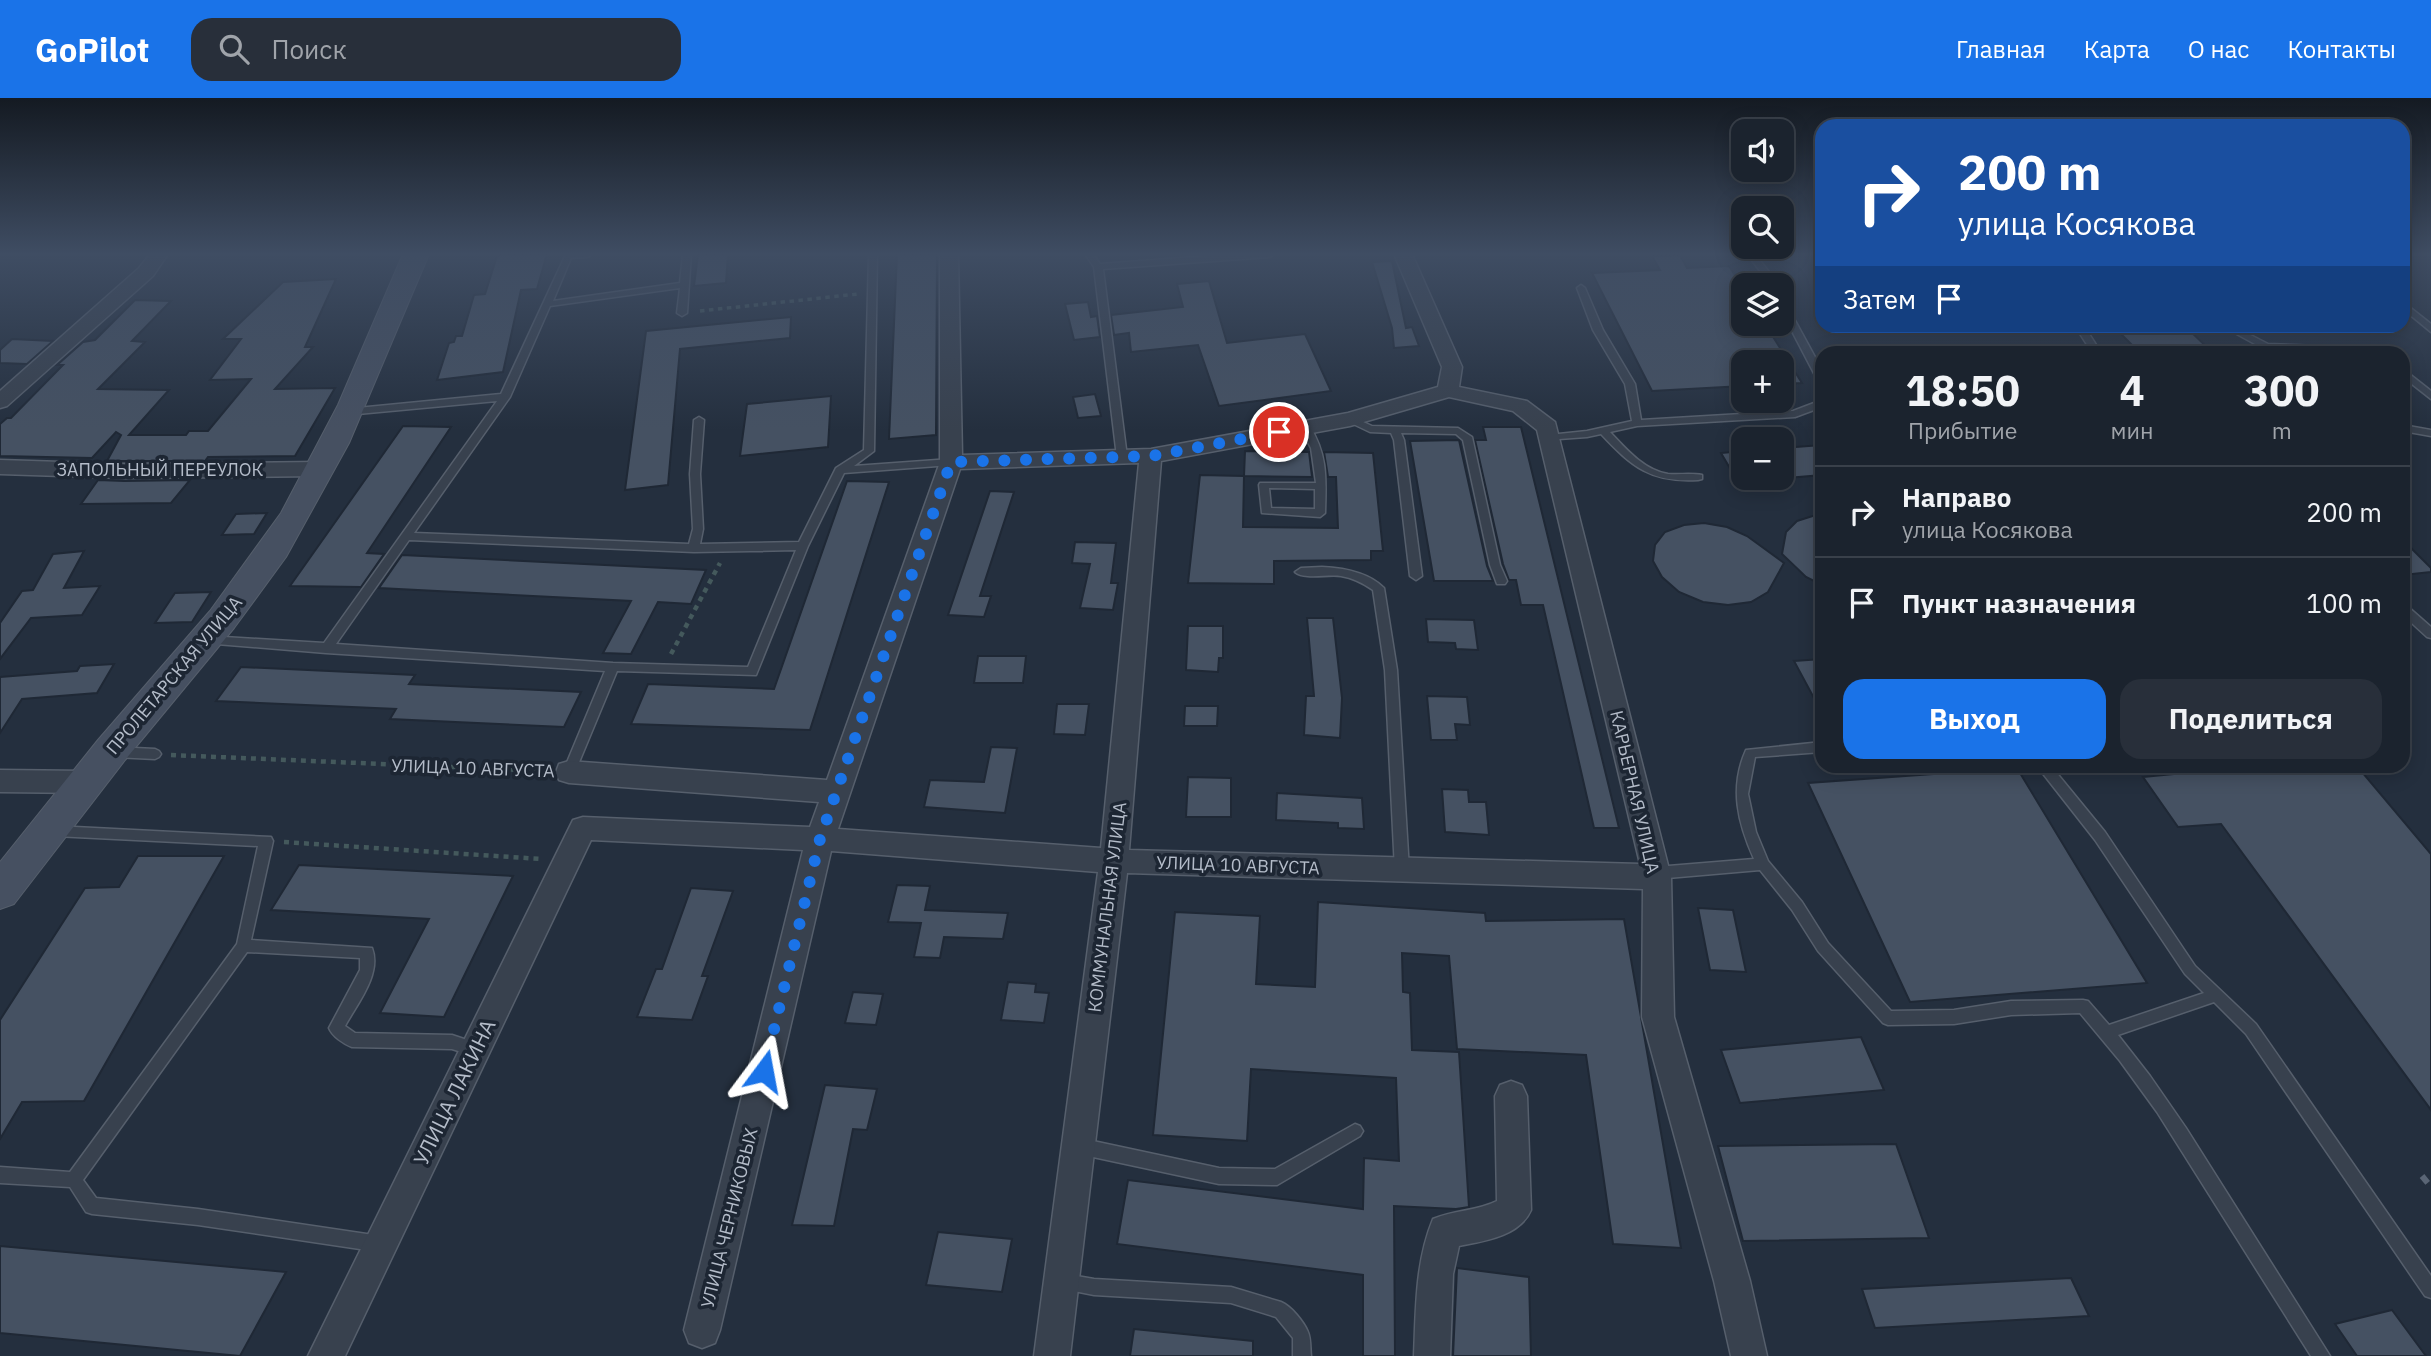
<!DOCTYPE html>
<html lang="ru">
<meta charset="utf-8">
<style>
:root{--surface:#1b232e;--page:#282f3a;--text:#f1f3f6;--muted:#a0a4aa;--line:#39404a;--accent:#1a73e8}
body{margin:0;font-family:"IBM Plex Sans",sans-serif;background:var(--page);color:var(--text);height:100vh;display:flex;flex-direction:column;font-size:26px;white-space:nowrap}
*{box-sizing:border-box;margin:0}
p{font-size:23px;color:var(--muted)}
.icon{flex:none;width:38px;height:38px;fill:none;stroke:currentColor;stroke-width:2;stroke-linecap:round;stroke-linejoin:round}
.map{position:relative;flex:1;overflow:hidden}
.panel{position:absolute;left:1815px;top:248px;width:595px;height:427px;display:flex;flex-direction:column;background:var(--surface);border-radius:21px;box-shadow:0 4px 18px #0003,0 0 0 2px var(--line)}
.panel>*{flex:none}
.banner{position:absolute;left:1815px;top:21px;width:595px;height:214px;border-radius:21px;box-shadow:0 4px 18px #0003,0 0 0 2px var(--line);background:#1a4fa0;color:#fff;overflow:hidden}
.tools{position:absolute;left:1731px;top:21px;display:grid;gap:14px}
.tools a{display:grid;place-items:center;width:63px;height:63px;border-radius:14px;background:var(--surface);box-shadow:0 4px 18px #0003,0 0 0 2px var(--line);font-size:35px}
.pin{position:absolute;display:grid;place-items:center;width:60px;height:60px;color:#fff;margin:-30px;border:4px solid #fff;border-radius:50%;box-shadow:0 2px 7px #0007}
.me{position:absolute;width:77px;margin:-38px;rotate:13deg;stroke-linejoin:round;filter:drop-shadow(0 0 5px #0008)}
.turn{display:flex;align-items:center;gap:24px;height:147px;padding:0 28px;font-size:32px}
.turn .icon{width:91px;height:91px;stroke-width:2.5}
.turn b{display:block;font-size:49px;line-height:60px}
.then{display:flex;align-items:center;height:66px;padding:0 28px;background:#0003;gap:14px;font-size:26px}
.eta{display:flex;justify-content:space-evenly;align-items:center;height:119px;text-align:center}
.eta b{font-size:42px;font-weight:700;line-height:49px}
.primary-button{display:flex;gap:14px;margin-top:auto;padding:14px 28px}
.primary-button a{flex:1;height:80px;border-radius:21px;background:var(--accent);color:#fff;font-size:28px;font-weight:700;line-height:80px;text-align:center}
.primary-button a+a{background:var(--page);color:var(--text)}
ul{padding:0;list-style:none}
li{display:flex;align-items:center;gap:21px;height:91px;padding:0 28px;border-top:2px solid var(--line)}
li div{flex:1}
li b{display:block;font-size:26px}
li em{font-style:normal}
header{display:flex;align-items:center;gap:42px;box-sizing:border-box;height:98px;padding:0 35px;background:var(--accent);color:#fff}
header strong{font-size:33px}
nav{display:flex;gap:38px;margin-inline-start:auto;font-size:24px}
.search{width:490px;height:63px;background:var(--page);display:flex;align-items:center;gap:18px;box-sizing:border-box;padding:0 24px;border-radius:21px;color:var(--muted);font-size:26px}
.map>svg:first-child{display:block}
.building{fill:#455162;stroke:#1f2835;stroke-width:2}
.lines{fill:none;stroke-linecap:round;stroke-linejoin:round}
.lane-casing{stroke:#565f6c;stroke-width:3}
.street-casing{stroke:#565f6c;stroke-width:3}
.secondary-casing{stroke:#565f6c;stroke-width:2}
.path-far1{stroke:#44595c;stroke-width:3.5;stroke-dasharray:4.5 4.5;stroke-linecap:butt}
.path{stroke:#44595c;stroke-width:4.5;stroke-dasharray:5 5;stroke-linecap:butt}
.lane{fill:#38414e;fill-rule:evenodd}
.street{fill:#38414e;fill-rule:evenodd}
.secondary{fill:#465061;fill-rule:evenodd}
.rail{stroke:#5a6575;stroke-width:6;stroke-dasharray:9 9;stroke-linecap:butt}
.route{stroke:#1a73e8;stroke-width:12;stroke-dasharray:0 21.6}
.labels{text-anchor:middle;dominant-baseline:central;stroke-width:7;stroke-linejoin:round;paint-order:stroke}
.street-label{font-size:18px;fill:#b4bcc9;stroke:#1d2633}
.near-street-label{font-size:21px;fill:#b4bcc9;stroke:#1d2633}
</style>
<header>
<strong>GoPilot</strong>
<div class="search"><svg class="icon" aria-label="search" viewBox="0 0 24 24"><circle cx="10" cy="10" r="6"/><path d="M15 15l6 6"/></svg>Поиск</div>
<nav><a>Главная</a><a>Карта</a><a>О нас</a><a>Контакты</a></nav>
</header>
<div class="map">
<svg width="2431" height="1258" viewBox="0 0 2431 1258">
<rect width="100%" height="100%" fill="#242f3e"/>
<!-- building -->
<g class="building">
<polygon points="503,156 547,156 537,191 521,192 503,274 437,282 449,245 454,244 456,238 462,238 474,197 485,196 497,158"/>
<polygon points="698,156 728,156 726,185 694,188"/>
<polygon points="897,156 937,156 936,337 889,341"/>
<polygon points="1680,157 1687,170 1729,168 1743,190 1743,226 1765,226 1802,285 1782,286 1782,264 1743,264 1743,288 1652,293 1592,175 1660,172 1652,158"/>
<polygon points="1392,163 1406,230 1412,229 1419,248 1394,250 1392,230 1372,164"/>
<polygon points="336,181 305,249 313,249 275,291 335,290 295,358 208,359 205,363 107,363 121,337 116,334 92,360 0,358 0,326 7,320 11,320 63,267 57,267 83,244 95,242 135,202 171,203 132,243 145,244 98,291 169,292 129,337 186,337 189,333 208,333 251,281 210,282 241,241 223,241 283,184"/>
<polygon points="1209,183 1227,245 1305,236 1331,293 1219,308 1198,247 1131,254 1129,235 1114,237 1111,217 1183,209 1177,186"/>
<polygon points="1088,204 1091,219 1097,218 1100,239 1074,242 1065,206"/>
<polygon points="791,219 790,240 680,251 668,387 625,392 646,233"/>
<polygon points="2113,228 2185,228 2214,256 2141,256"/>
<polygon points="12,241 53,243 27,266 0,265 0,252"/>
<polygon points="1095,296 1101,318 1078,320 1073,299"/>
<polygon points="831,298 828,349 740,358 747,306"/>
<polygon points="403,328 451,329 367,455 384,456 361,489 290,488"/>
<polygon points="1483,329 1521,329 1619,730 1594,730 1543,507 1521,507 1516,482 1509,482 1503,466 1475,342 1486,342"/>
<polygon points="1459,342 1487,468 1493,483 1434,483 1410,343"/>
<polygon points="1822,347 1822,377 1738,384 1721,355 1743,353 1743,380 1782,380 1782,350"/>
<polygon points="1245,353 1309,354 1312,379 1244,378"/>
<polygon points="1324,354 1373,355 1383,453 1371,453 1371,462 1274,463 1274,486 1188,485 1200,377 1244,378 1243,429 1338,430 1336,379 1328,379"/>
<polygon points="98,382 124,383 190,382 171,405 81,406"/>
<polygon points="847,383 889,384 810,632 631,626 648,586 774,591"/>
<polygon points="990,393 1014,394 980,498 991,498 984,519 948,517"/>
<polygon points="267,415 254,436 222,437 236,416"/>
<polygon points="1822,415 1822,487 1806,479 1782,456 1786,434 1797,423"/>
<polygon points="1704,425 1727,429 1747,438 1784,465 1768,494 1751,504 1728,507 1703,504 1679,494 1662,479 1653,463 1655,447 1665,434 1684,427"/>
<polygon points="2403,442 2431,470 2431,474 2403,477"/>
<polygon points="1075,444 1116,445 1111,485 1118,485 1113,512 1080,510 1090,466 1072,465"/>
<polygon points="84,453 64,490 100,488 82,517 31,520 0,561 0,525 22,493 33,492 53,456"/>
<polygon points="402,457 706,472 691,506 658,504 631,556 603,555 631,503 379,490"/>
<polygon points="211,494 192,524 155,525 175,495"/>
<polygon points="1307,520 1333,520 1342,600 1340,640 1304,637 1306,598 1314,598"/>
<polygon points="1426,521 1474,522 1478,552 1456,551 1455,545 1428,544"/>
<polygon points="1188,528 1223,528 1223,560 1219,560 1218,574 1186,572"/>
<polygon points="978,558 1026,558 1023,585 974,585"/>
<polygon points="1822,561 1822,615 1794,563"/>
<polygon points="114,566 97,595 22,601 0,635 0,579 77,573 80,568"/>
<polygon points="241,569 415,577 409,586 581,594 564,629 390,621 396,611 216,603"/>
<polygon points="1427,598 1467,599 1470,627 1455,626 1457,642 1431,642"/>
<polygon points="1057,606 1089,606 1085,637 1054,636"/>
<polygon points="1185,608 1218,608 1217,628 1184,628"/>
<polygon points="991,649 1017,650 1005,715 924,709 930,682 984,684"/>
<polygon points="2180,668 2357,668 2431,756 2431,1012 2221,726 2178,729 2143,679 2185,675"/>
<polygon points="2017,670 2147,885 1910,904 1808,685"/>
<polygon points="1188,679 1231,680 1231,719 1186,719"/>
<polygon points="1442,691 1468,692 1469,704 1486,704 1489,737 1445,734"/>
<polygon points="1277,695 1362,700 1364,731 1338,730 1338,725 1276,722"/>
<polygon points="138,758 224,758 84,1003 22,1004 0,1041 0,922 85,790 119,789"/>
<polygon points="299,767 513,778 444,919 380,915 429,821 271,812"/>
<polygon points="897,787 930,788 925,812 1008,815 1003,841 944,839 940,860 914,859 921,825 888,824"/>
<polygon points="691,790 733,793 702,878 708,878 692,922 637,919 656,871 662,871"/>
<polygon points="1318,804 1485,815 1486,823 1624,821 1681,1150 1613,1146 1586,957 1457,951 1449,858 1402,855 1403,894 1410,895 1412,952 1459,954 1469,1109 1456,1111 1394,1108 1395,1258 1363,1258 1363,1177 1117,1146 1128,1082 1363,1111 1364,1060 1399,1063 1396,980 1251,971 1247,1043 1153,1037 1175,814 1260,818 1256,886 1315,889"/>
<polygon points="1698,810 1733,812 1746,874 1710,872"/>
<polygon points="1008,884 1036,886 1035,894 1049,895 1044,925 1001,922"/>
<polygon points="853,894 883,896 876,927 845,925"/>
<polygon points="1861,939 1884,992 1740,1005 1721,952"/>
<polygon points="825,987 877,991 867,1032 853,1031 834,1128 792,1127"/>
<polygon points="1896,1046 1929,1140 1743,1143 1718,1048"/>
<polygon points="938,1134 1012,1141 1002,1194 926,1187"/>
<polygon points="0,1148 286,1174 240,1258 0,1235"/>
<polygon points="1457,1170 1529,1179 1531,1258 1453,1258"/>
<polygon points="2071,1180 2089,1218 1875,1230 1862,1191"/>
<polygon points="2392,1212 2426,1258 2357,1258 2335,1226"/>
<polygon points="1134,1231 1253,1243 1253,1258 1130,1258"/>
</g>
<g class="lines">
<!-- lane casing -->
<g class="lane-casing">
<g id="lane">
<path d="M566,156H592L588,159L571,160L553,203L680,185L683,156H691L687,215L682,218L677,215L680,190L550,208L510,299L414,435L689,446L693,431L690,376L694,322L699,319L704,322L700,376L703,431L700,446L799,444L836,370L864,352L869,156H877L874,353L854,368L951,361L956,364L951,367L844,375L808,448L756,577L617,573L575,674L573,678H565L563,674L605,573L326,555L204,545L202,542L204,539L208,538L324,545L497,303L347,317L342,314L347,311L501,296ZM409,442L694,454L796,452L748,569L613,565L336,546Z"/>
<polygon points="1085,156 1093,156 1100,166 1236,156 1274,156 1270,159 1103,171 1127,359 1122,362 1117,359 1094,169"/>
<polygon points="1747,156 1755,156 1779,187 1771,187"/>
<path d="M1581,187L1585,190L1603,232L1635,286L1641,322L1793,313L1822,302V309L1795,319L1637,328L1610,334C1626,351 1644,372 1668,376C1679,377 1691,375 1702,377V381L1698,382C1651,385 1632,369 1601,336L1587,339L1545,342V338L1549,337L1587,333L1632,323L1625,286L1593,232L1577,190Z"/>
<polygon points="1782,203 1786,206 1822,272 1822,284 1817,281 1782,214"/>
<polygon points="2403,204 2431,226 2431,234 2403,211"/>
<polygon points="2075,228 2084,228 2102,256 2093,256"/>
<polygon points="2222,228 2233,228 2268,246 2346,249 2366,256 2266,252"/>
<polygon points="2403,271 2431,293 2431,301 2403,279"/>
<polygon points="1350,318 1372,328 1458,330 1472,339 1500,467 1507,483 1505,486 1497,486 1490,467 1463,342 1456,336 1401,335 1404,342 1422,478 1416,482 1410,478 1394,342 1391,335 1370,334 1347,323 1347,319"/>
<path d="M1305,326L1309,327C1328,357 1326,380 1325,415L1320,419L1262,415L1259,387L1260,385H1316L1311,350L1300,329ZM1269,390L1315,391V411L1271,410Z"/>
<polygon points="2403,327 2431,332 2431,338 2403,333"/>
<path d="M1322,469C1343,470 1368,474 1384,490L1397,572L1409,772L1407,776L1402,778L1397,776L1395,772L1385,572L1373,492C1363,485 1353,480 1341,478C1327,476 1305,482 1295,474L1301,470Z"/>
<polygon points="2403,507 2407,508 2431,529 2431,540 2427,539 2403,517"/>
<path d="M1822,644V654L1755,659L1748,696L1756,734L1768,763L1802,804L1828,845L1891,913L1954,912L2011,903L2083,902L2088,903L2109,927L2204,895L2185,876L2095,742L2037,668H2051L2105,734L2195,868L2256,926L2431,1178V1200L2425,1198L2246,936L2214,904L2118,937L2150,978L2186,1030L2330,1258H2311L2157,1014L2120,963L2080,915L2011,917L1954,926L1888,927L1883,925L1818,853L1792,812L1760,772L1656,781L1651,779L1649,775L1651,771L1656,769L1754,761C1738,725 1729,690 1746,652Z"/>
<polygon points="114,649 155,651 159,653 161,656 159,659 155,661 114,659 110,657 108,654 110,651"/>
<path d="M55,728L271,739L273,743L251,842L372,850C382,876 357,906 345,928L355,935L452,937L479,946L481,951L479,956L474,958L452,951L352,949C344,946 332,938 329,930L360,872V860L247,854L83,1082L96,1100L198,1111L380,1138L386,1140L388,1146L386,1152L380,1154L198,1127L92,1116L86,1114L70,1089L0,1085V1069L70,1074L237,846L258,748L55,738L50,737L48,733L50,729Z"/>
<polygon points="1355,1026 1360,1028 1363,1033 1360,1038 1277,1087 1219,1086 1079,1056 1074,1053 1071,1048 1074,1043 1079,1040 1219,1070 1275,1071"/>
<path d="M1065,1176L1094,1181L1231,1189L1281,1204C1291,1208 1304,1224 1308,1234C1311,1241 1310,1250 1311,1258H1293V1240L1276,1219L1231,1205L1094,1197L1059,1190L1057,1184L1059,1178Z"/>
</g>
</g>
<!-- street casing -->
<g class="street-casing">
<g id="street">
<polygon points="150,156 168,156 153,178 7,308 0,310 0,293 139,170"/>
<path d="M940,156H958L962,357L1151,351L1348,315L1438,289L1442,269L1394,156H1412L1462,269L1459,289L1527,303L1555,324L1671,779L1674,919L1750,1183L1767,1258H1731L1714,1183L1642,919L1643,791L1127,775L1070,1258H1034L1098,774L831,753L720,1232L715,1245L702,1250L689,1245L684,1232L803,752L591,742L345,1258H308L573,722L583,719L810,729L819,704L569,685L559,682L556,674L559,666L569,663L827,682L940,364ZM1449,299L1513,313L1537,332L1640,766L1129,752L1161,363L1350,328ZM1139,365L1101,750L838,731L960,371Z"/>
<polygon points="0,362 124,366 320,364 328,366 331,371 328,376 320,378 124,380 0,376"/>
<polygon points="0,672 86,673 96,676 100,684 96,692 86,695 0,694"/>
<path d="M1511,983L1522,987L1527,998L1531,1112C1520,1138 1485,1143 1459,1148L1453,1176L1450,1258H1414C1416,1211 1415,1165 1433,1121C1454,1112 1477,1113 1497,1103L1495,998L1500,987Z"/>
</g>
</g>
<!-- secondary casing -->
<g class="secondary-casing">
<polygon id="secondary" points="403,156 429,156 349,345 286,459 234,530 125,662 14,806 0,811 0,764 98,642 210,513 281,415 338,307"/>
</g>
<!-- path-far1 -->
<polyline class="path-far1" points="700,213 858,196"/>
<!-- path -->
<g class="path">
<polyline points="671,556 720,465"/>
<polyline points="171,657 547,673"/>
<polyline points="284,744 541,761"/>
</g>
<!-- lane -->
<use href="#lane" class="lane"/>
<!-- street -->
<use href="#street" class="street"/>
<!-- secondary -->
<use href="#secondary" class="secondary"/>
<!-- rail -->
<polyline class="rail" points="2422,1078 2431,1089"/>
</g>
<!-- sky -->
<linearGradient id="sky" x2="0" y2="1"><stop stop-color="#141a22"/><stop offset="0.47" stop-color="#3f4d63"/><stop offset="1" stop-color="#3f4d63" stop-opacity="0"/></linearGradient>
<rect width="2431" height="332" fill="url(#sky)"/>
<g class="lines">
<!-- route -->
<polyline class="route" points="764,973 820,741 951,364 1151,358 1279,334"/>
</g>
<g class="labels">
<!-- street labels -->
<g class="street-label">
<text x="160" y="371">ЗАПОЛЬНЫЙ ПЕРЕУЛОК</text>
<text transform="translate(174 577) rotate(-50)">ПРОЛЕТАРСКАЯ УЛИЦА</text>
<text transform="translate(473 670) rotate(2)">УЛИЦА 10 АВГУСТА</text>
<text transform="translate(1635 694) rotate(77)">КАРЬЕРНАЯ УЛИЦА</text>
<text transform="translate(1238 767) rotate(2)">УЛИЦА 10 АВГУСТА</text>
<text transform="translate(1107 809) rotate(-83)">КОММУНАЛЬНАЯ УЛИЦА</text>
<text transform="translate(729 1120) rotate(-76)">УЛИЦА ЧЕРНИКОВЫХ</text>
</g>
<!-- near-street labels -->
<g class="near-street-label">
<text transform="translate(454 994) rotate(-64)">УЛИЦА ЛАКИНА</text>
</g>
</g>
</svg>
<div class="tools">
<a><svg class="icon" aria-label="sound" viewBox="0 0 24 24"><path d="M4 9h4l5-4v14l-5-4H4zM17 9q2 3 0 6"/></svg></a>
<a><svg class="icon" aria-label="search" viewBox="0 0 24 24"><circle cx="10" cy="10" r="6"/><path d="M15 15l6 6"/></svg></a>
<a><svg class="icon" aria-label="layers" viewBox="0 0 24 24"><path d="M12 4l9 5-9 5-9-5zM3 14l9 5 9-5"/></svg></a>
<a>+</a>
<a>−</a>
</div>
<div class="pin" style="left:1279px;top:334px;background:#d93025"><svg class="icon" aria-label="arrive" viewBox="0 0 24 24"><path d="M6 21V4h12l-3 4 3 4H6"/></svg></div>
<svg class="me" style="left:764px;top:973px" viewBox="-20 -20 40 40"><path d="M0-17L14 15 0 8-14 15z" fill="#1a73e8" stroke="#fff" stroke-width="4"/></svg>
<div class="banner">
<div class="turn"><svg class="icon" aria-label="right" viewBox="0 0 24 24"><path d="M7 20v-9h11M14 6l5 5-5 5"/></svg><div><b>200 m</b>улица Косякова</div></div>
<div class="then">Затем<svg class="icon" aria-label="arrive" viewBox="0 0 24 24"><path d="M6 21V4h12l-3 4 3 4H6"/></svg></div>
</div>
<section class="panel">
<div class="eta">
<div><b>18:50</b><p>Прибытие</p></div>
<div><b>4</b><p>мин</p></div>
<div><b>300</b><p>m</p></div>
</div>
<ul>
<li><svg class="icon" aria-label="right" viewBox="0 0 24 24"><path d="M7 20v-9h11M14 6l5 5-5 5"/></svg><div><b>Направо</b><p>улица Косякова</p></div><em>200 m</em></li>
<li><svg class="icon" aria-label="arrive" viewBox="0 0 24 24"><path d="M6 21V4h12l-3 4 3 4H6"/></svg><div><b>Пункт назначения</b></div><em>100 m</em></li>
</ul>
<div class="primary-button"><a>Выход</a><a>Поделиться</a></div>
</section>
</div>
